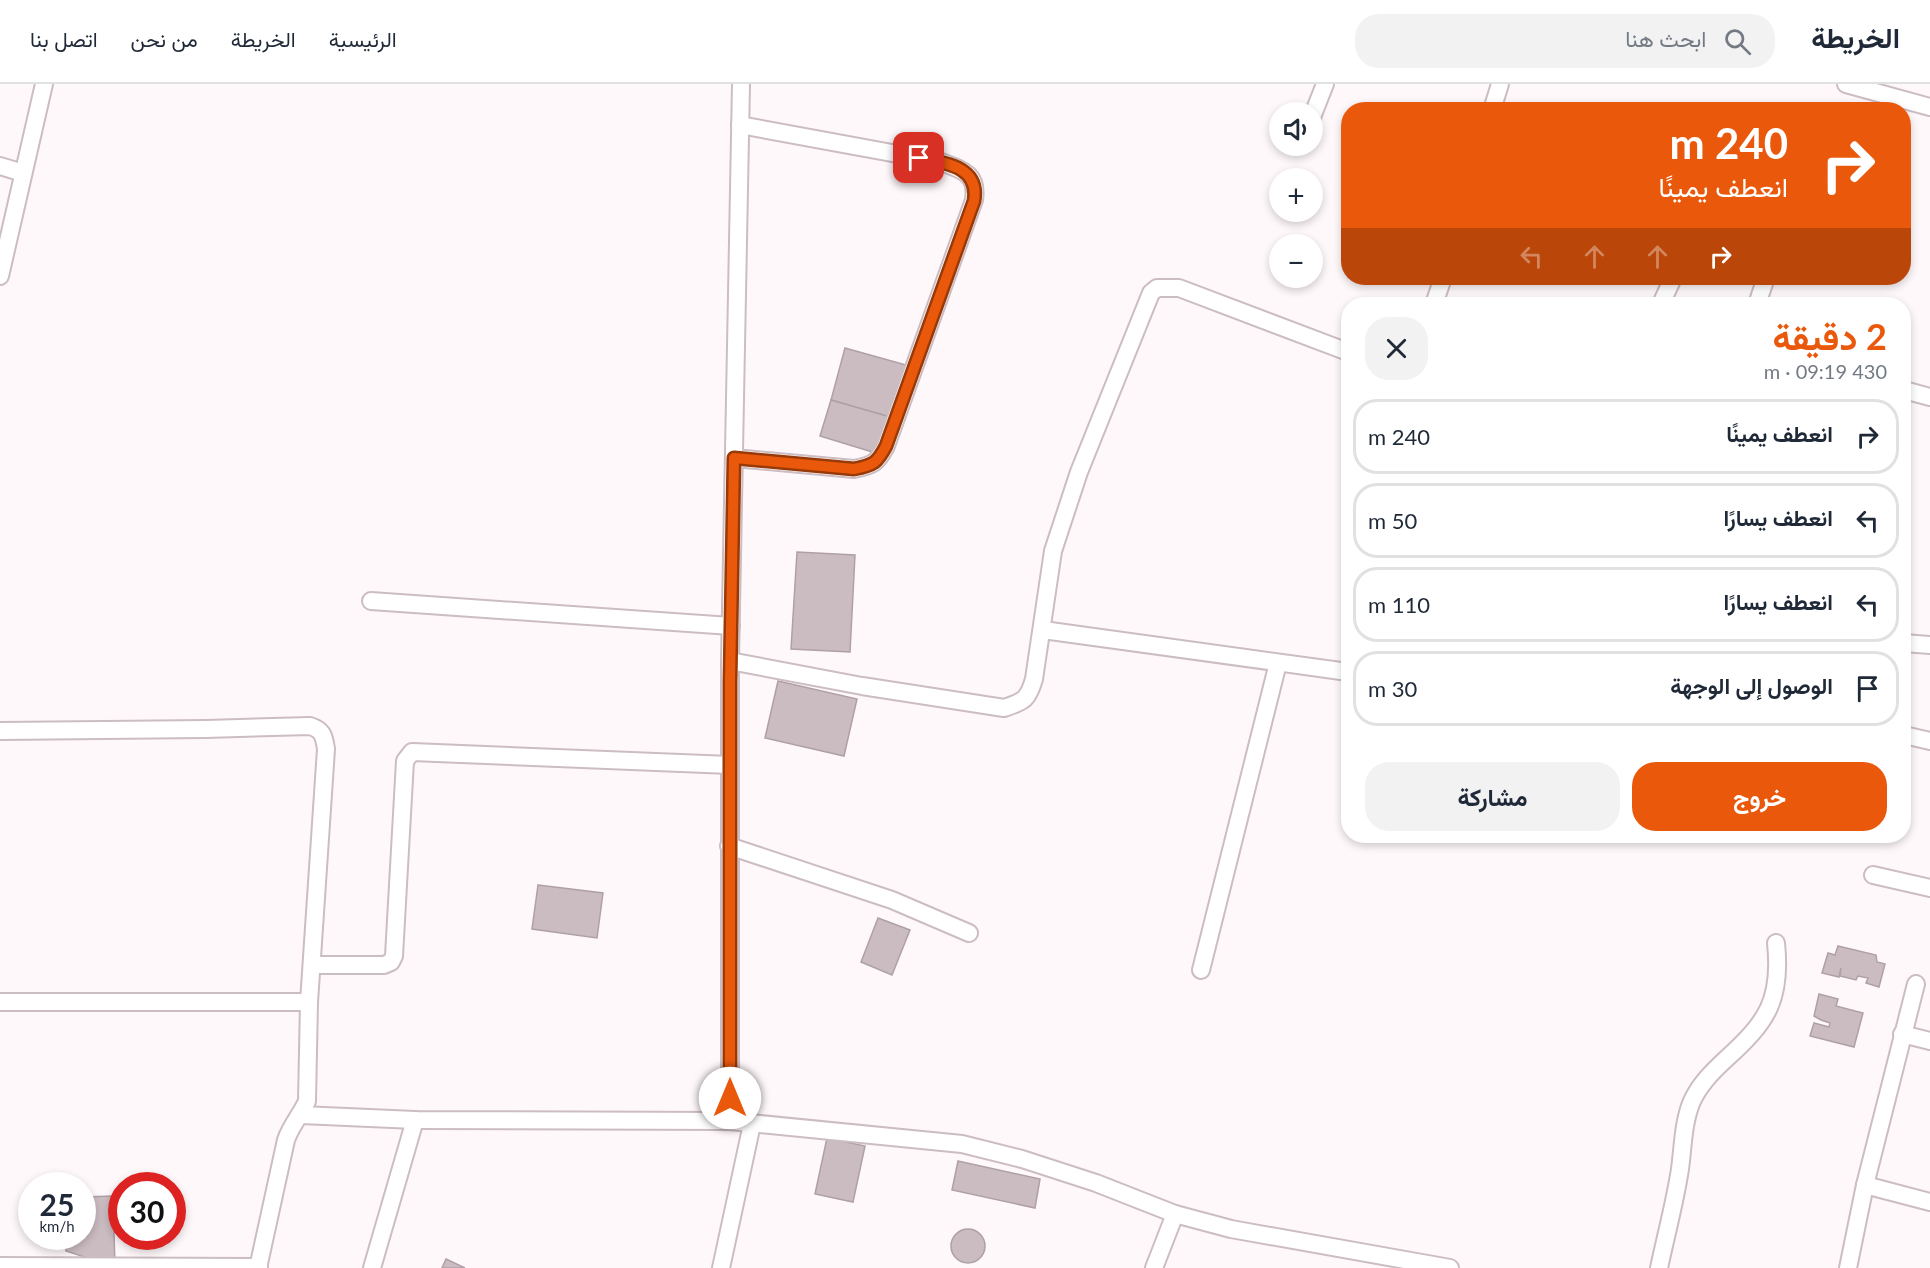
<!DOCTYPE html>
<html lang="ar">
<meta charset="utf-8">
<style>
:root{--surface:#fff;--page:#f2f2f3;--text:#1f2937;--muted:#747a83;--line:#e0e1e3;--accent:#ea580c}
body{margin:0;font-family:Lato,Vazirmatn,sans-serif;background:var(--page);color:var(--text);direction:rtl;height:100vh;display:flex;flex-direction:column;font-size:22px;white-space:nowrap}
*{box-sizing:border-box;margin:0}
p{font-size:20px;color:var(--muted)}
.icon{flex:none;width:33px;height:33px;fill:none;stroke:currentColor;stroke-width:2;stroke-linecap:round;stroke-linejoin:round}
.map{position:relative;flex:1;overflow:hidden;direction:ltr}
.panel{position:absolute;left:1341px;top:213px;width:570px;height:546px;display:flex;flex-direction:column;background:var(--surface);border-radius:24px;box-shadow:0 3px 9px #0003;direction:rtl}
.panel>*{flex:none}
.banner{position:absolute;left:1341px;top:18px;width:570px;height:183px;border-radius:24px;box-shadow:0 3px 9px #0003;direction:rtl;background:#ea580c;color:#fff;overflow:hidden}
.controls{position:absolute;left:1269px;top:18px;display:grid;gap:12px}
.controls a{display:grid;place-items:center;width:54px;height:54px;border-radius:50%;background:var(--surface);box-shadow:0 3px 9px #0003;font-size:30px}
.speed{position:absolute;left:18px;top:1088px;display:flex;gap:12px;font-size:30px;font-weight:700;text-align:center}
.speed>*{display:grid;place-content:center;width:78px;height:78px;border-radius:50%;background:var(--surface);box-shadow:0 3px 9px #0003;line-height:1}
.speed small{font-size:15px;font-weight:400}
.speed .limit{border:9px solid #d22;background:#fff;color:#111}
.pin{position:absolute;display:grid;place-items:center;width:51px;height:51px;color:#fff;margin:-26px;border-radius:12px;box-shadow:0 3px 9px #0006}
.me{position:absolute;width:66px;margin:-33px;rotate:0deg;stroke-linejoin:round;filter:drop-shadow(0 0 4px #0008)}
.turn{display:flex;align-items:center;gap:21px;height:126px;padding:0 24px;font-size:27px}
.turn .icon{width:78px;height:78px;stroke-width:2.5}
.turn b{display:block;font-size:42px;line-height:51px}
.lanes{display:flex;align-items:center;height:57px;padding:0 24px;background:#0003;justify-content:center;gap:30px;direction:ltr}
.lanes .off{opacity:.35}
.round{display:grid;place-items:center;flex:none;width:63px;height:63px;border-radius:24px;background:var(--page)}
.headline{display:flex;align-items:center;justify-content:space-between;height:102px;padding:0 24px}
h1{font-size:36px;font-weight:700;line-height:45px;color:var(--accent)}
.primary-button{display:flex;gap:12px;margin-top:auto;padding:12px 24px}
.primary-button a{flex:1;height:69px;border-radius:24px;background:var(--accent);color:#fff;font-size:24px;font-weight:700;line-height:69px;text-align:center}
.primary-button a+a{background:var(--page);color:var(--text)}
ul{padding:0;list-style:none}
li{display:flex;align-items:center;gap:18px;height:75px;margin:0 12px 9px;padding:0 12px;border:3px solid var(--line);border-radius:24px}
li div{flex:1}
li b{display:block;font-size:22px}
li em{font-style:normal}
header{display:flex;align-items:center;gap:36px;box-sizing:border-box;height:84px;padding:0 30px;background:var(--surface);border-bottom:2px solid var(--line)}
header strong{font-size:28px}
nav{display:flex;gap:33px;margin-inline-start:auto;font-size:21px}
.search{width:420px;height:54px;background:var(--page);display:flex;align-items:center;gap:15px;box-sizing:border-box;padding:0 21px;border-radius:24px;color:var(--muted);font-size:22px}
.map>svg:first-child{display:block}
.building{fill:#cbbcc2;stroke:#afa0a7;stroke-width:1.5}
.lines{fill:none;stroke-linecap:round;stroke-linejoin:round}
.street-casing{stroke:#ccbdc3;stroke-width:20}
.street{stroke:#fff;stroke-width:16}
.route-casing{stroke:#983908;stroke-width:15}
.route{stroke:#ea580c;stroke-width:10}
</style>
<header>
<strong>الخريطة</strong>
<div class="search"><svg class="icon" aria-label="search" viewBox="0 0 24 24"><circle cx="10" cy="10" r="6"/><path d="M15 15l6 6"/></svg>ابحث هنا</div>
<nav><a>الرئيسية</a><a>الخريطة</a><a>من نحن</a><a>اتصل بنا</a></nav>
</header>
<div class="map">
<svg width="1930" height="1184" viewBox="0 0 1930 1184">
<rect width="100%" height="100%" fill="#fff8fb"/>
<!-- building -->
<g class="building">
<polygon points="845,264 906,281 890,333 831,316"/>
<polygon points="831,316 890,333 879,370 820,352"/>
<polygon points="797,468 855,471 850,568 791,565"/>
<polygon points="778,597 857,615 844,672 765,654"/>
<polygon points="538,801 603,809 597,854 532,845"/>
<polygon points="878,834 910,846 892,891 861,878"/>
<polygon points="1838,862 1876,871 1877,878 1885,880 1879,903 1866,899 1868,894 1858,892 1856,896 1840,892 1841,884 1839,893 1822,889 1828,869 1835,871"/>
<polygon points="1819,910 1838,915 1836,922 1863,929 1854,963 1810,952 1814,939 1829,943 1830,939 1821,936 1814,932"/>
<polygon points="827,1054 865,1062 853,1118 815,1110"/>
<polygon points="958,1077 1040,1095 1035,1124 952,1106"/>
<polygon points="113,1112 115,1183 66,1167 66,1152 82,1152 82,1113"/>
<circle cx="968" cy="1162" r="17"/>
<polygon points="446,1175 465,1184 442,1184"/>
</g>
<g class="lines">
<!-- street casing -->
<g class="street-casing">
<g id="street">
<polyline points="1846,0 1930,23"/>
<polyline points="1492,26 1500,0"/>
<polyline points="1312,33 1325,0"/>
<polyline points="0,82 23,89"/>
<polyline points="0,192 44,0"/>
<polyline points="1434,220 1443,194"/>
<polyline points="1661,220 1673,194"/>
<polyline points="1757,220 1766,194"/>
<polyline points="1904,306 1930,313"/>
<path d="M734,374L854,385C874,381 877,379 886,362L974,116C978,90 963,86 941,78L740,41"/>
<polyline points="371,517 731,542"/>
<polyline points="1043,546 1348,588"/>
<polyline points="1904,559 1930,561"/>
<path d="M730,577L862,602L1004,624C1024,617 1028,616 1034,595L1053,467L1079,388L1151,209L1157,204H1179L1348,268"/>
<path d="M0,647L206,645L310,642C323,646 324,652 326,665L309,918L307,1017C301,1031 291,1041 286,1056L258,1184"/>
<polyline points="1904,651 1930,657"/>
<polyline points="729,762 892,816 969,849"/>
<polyline points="1873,791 1930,804"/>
<polyline points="312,881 384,881 391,878 394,872 405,677 412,668 730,681"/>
<polyline points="1201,886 1278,579"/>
<polyline points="0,918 309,918"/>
<polyline points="1902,950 1930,957"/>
<polyline points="301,1031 415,1036 730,1037 962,1060 1022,1075 1096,1099 1175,1130 1231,1145 1450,1184"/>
<polyline points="730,1037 730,577 741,0"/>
<polyline points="1865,1101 1930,1118"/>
<polyline points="0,1182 259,1183"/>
<polyline points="372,1184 415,1036"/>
<polyline points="721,1184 752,1040"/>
<polyline points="1154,1184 1175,1130"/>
<path d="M1659,1184C1666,1151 1675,1118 1680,1085C1683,1063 1683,1038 1692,1017C1700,1000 1712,988 1726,975C1767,938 1782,916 1776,859"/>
<polyline points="1848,1184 1865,1101 1916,900"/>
</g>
</g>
<!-- street -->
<use href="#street" class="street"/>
</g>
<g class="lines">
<!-- route casing -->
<g class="route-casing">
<path id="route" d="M730,1014V598L734,374L854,385C874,381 877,379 886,362L974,117C980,82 945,79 919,74"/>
</g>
<!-- route -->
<use href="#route" class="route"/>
</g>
</svg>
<div class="controls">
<a><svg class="icon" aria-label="sound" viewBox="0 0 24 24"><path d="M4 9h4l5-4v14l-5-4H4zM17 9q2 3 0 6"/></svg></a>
<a>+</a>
<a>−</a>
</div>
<div class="speed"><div>25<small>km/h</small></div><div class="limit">30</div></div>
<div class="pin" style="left:919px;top:74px;background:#d93025"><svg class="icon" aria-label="arrive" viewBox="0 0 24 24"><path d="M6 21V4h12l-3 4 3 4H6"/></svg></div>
<svg class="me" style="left:730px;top:1014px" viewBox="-20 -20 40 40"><circle r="19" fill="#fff"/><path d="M0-13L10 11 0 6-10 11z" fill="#ea580c"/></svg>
<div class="banner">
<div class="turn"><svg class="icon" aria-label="right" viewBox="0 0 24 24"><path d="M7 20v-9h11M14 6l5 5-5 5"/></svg><div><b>240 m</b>انعطف يمينًا</div></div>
<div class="lanes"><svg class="icon off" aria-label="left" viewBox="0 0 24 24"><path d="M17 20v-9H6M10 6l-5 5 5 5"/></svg><svg class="icon off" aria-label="ahead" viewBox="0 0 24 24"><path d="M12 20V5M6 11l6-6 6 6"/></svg><svg class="icon off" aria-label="ahead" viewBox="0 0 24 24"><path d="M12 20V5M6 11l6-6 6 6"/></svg><svg class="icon" aria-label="right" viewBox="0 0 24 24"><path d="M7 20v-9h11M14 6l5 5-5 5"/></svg></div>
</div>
<section class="panel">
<div class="headline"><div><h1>2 دقيقة</h1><p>430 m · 09:19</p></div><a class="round"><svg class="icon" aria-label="close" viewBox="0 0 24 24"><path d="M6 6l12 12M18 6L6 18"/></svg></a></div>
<ul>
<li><svg class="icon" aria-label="right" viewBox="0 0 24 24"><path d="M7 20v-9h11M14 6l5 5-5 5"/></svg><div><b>انعطف يمينًا</b></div><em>240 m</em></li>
<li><svg class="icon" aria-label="left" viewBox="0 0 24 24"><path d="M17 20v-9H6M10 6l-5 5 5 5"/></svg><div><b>انعطف يسارًا</b></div><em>50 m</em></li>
<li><svg class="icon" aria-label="left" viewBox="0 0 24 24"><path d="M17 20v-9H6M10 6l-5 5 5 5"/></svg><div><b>انعطف يسارًا</b></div><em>110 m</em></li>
<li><svg class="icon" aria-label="arrive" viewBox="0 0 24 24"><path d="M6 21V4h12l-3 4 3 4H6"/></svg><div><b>الوصول إلى الوجهة</b></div><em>30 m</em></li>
</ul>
<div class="primary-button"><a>خروج</a><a>مشاركة</a></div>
</section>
</div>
